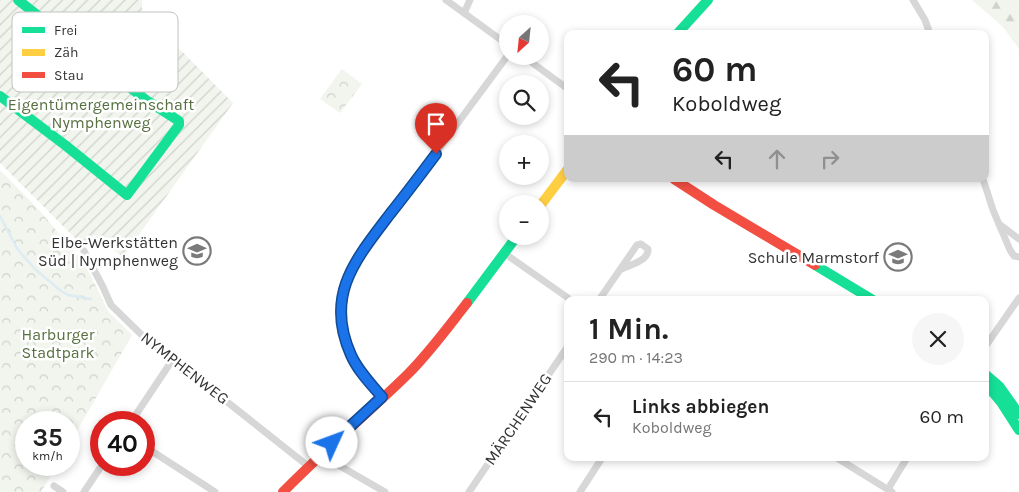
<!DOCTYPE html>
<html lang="de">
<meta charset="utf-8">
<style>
:root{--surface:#fff;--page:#f6f6f6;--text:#222;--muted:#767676;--line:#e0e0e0}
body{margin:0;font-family:Karla,sans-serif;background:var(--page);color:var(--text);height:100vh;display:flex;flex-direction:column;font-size:19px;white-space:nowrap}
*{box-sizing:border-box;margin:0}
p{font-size:16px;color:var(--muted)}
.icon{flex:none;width:28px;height:28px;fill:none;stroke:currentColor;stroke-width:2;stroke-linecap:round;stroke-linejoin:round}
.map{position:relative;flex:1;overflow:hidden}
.panel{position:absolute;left:564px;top:296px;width:425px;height:165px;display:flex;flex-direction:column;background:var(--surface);border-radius:10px;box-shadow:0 2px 8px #0003}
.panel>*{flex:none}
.top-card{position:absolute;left:564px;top:30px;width:425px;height:152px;border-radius:10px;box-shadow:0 2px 8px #0003;background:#fff;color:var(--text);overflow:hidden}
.needle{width:32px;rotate:207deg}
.buttons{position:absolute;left:499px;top:15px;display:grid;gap:10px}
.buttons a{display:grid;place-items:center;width:50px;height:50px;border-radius:50%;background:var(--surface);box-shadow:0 2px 8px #0003;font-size:25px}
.speed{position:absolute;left:15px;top:411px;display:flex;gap:10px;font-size:25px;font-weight:700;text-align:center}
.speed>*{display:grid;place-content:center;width:65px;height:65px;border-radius:50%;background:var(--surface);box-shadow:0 2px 8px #0003;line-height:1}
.speed small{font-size:12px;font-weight:400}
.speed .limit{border:8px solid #d22;background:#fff;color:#111}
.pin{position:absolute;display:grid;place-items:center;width:42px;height:42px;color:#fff;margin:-51px -21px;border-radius:50% 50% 50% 0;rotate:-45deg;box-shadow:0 0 5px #0007}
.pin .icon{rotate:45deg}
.me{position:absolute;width:55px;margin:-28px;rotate:47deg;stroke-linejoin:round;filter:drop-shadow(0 0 4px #0008)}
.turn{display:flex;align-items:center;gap:18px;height:105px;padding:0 25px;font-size:22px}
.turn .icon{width:65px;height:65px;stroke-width:2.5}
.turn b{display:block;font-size:35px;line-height:42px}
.lanes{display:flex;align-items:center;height:48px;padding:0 25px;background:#0003;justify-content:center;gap:25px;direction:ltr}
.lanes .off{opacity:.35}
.round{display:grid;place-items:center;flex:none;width:52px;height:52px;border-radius:26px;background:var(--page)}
.headline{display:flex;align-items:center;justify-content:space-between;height:85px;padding:0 25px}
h1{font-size:30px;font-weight:700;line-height:38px}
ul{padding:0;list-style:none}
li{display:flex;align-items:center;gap:15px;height:70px;padding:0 25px;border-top:1px solid var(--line)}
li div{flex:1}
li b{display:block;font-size:19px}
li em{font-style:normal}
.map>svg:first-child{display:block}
.forest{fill:url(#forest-firs)}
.park{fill:url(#park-crowns)}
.garden{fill:url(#garden-furrows)}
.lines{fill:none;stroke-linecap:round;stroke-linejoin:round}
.stream{stroke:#ddebf3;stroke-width:2.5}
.street{stroke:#d7d7d7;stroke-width:7}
.fast{stroke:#16e098;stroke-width:10}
.slow{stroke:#ffcf43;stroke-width:10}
.jam{stroke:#f24e42;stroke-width:10}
.route-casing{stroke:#114b97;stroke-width:12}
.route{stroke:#1a73e8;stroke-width:9}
.labels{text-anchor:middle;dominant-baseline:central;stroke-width:5;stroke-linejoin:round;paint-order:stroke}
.park-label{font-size:16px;fill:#56703f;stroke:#fff}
.poi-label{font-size:16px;fill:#333;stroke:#fff;text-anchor:end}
.street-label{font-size:16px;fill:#333;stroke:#fff}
.key{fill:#fff;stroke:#c2c2c2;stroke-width:1}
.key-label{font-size:14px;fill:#333}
</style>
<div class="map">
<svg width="1019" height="492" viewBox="0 0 1019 492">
<defs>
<pattern id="forest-firs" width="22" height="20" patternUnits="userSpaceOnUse" patternTransform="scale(1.25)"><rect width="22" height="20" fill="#f1f5ed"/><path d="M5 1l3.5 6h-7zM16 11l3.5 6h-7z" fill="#cfd2cc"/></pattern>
<pattern id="park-crowns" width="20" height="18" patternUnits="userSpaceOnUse" patternTransform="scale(1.25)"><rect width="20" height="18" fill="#f1f5ed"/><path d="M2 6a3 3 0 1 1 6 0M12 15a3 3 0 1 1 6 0" fill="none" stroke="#cfd2cc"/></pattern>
<pattern id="garden-furrows" width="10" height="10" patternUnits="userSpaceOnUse" patternTransform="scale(1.25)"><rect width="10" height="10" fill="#f1f5ed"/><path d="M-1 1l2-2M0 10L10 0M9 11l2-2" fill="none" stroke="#cfd2cc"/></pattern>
</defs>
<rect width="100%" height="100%" fill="#fff"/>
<!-- forest -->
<polygon class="forest" points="972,0 1019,0 1019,49 1003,27"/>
<!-- park -->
<g class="park">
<polygon points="342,69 362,84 340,113 320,99"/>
<polygon points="0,170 40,211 86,266 108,311 132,335 69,445 69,422 26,422 26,465 57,465 41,492 0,492"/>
</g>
<!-- garden -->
<polygon class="garden" points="0,0 142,0 142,11 233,103 123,257 94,235 84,247 0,163"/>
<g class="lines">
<!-- stream -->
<polyline class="stream" points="0,216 18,250 36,270 61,291 68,295 91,299"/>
<!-- street -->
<g class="street">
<polyline points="446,0 508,45"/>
<polyline points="913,0 925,20 930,34"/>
<polyline points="464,13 470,0"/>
<polyline points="523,56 568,89"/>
<polyline points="983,179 993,210 1010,250 1014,256 1019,257"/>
<polyline points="999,224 1019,239"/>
<polyline points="84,251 103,287 111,305 150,343 173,359 308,466"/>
<polyline points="504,253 571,300"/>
<path d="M599,300L637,245L641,244L648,249C649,261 629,265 620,270"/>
<polyline points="985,347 1019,298"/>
<path d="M382,397C375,389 366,380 360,371C340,343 335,302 350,272C355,261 362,252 369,243L508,55"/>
<polyline points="131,422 173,359"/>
<polyline points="144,446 215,492"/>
<polyline points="324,451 340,466 385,492"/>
<polyline points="837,458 892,492"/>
<polyline points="54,486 63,492"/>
<polyline points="888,489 907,458"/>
<polyline points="84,492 102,465"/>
<polyline points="469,492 568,346"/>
<polyline points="580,492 602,458"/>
</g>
<!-- fast -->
<g class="fast">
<polyline points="677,34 708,0"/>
<polyline points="0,96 65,145 127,195 179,125 179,121 146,100 18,0"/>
<polyline points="815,265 873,300"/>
<polyline points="467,303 517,236"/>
<polyline points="985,374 999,386 1019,414"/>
<polyline points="985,383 1001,402 1019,430"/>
</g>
<!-- slow -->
<polyline class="slow" points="540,206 568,169"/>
<!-- jam -->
<g class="jam">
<polyline points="674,179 714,205 815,265"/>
<path d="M283,492C323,451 367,414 408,374C430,352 448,327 467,303"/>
</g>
</g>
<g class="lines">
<!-- route casing -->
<g class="route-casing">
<path id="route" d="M332,443L382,397C371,384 358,371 351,355C324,295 356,259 390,214C406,194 421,174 436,154"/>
</g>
<!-- route -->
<use href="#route" class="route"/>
</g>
<!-- icons -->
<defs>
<g id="school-ring" transform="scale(1.4375)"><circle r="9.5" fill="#fff" stroke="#7a7a7a" stroke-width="1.5"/><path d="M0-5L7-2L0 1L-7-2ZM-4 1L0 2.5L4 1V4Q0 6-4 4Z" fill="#7a7a7a"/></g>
</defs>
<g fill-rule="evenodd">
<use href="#school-ring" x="197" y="251"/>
<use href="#school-ring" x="898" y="257"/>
</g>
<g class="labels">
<!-- park labels -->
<g class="park-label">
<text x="101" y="104">Eigentümergemeinschaft<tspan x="101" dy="18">Nymphenweg</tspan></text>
<text x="58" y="334">Harburger<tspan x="58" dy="18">Stadtpark</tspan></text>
</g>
<!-- poi labels -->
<g class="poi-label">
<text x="178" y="242">Elbe-Werkstätten<tspan x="178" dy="18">Süd | Nymphenweg</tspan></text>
<text x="879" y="257">Schule Marmstorf</text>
</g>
<!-- street labels -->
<g class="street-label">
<text transform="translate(185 368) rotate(38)">NYMPHENWEG</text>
<text transform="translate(518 419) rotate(-56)">MÄRCHENWEG</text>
</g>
</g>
<!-- legend -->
<rect x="12" y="12" width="166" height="80" rx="8" class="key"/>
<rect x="22" y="27" width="23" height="6" fill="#16e098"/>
<rect x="22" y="49" width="23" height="7" fill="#ffcf43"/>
<rect x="22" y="72" width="23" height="6" fill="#f24e42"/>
<g class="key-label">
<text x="54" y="35">Frei</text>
<text x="54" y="57">Zäh</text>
<text x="54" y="80">Stau</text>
</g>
</svg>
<div class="buttons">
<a><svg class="needle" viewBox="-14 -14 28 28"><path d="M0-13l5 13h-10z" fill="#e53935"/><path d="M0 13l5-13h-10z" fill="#767676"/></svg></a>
<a><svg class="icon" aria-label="search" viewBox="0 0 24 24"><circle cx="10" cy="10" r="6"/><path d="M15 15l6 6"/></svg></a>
<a>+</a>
<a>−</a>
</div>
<div class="speed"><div>35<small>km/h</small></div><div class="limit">40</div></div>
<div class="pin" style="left:436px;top:154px;background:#d93025"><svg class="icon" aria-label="arrive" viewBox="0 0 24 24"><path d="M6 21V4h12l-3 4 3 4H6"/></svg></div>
<svg class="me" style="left:332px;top:443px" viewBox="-20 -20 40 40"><circle r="19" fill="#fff"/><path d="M0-13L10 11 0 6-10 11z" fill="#1a73e8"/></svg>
<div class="top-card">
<div class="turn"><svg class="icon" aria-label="left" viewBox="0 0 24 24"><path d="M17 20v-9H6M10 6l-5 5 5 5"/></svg><div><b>60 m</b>Koboldweg</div></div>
<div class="lanes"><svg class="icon" aria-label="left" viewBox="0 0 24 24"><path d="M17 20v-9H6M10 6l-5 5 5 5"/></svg><svg class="icon off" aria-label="ahead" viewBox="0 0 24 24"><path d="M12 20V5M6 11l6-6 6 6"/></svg><svg class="icon off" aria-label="right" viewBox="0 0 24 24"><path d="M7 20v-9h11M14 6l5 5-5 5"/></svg></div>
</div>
<section class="panel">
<div class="headline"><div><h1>1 Min.</h1><p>290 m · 14:23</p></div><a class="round"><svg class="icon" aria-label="close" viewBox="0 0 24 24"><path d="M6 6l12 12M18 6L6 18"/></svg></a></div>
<ul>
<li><svg class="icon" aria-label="left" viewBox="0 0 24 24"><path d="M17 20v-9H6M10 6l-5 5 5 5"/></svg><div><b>Links abbiegen</b><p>Koboldweg</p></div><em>60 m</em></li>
</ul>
</section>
</div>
